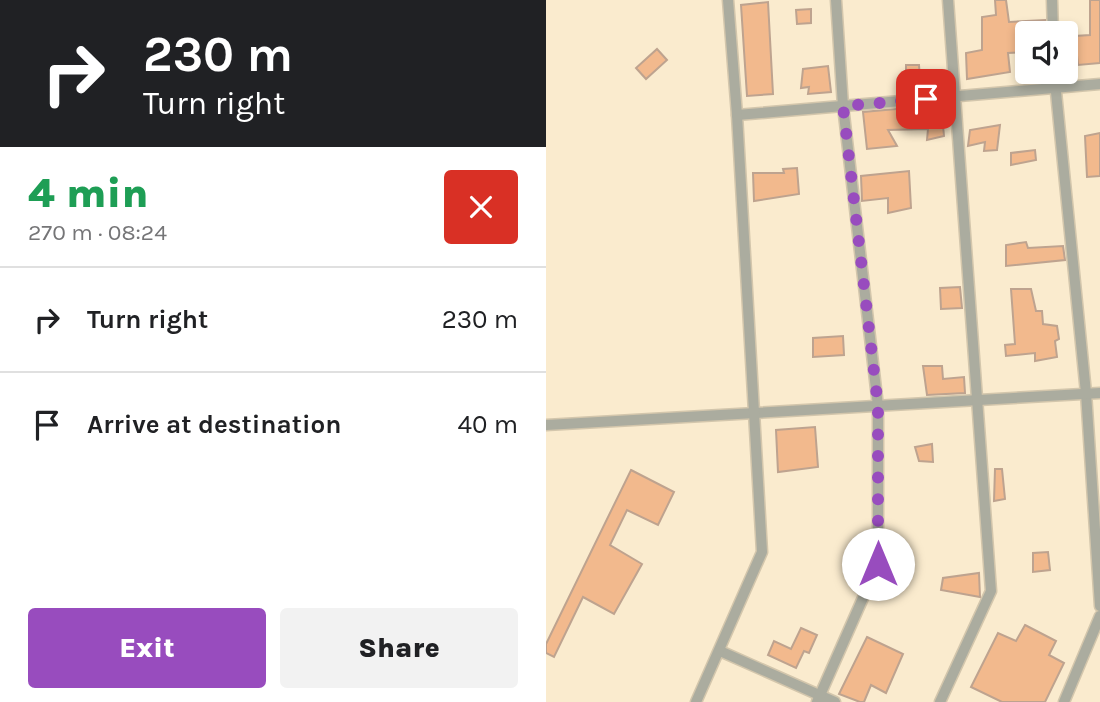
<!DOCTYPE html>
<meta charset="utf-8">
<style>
:root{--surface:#fff;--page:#f2f2f2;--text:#202124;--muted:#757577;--line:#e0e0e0;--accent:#984cbe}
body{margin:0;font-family:Karla,sans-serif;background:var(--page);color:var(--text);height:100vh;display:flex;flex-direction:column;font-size:26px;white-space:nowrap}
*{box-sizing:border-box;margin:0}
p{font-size:23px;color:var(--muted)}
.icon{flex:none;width:38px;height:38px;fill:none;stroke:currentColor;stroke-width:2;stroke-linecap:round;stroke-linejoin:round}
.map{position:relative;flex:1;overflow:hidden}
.drawer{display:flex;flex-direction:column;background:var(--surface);width:546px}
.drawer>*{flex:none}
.hud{background:#202124;color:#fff;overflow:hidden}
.tools{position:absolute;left:469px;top:21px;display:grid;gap:14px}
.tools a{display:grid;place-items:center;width:63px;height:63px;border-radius:7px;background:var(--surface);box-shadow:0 4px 10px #0003;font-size:35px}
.pin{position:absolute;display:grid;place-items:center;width:60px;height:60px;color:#fff;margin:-30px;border-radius:14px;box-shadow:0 4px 10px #0006}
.me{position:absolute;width:77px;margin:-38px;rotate:0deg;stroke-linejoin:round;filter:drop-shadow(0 0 5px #0008)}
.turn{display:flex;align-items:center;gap:24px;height:147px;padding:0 28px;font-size:32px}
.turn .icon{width:91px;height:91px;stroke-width:2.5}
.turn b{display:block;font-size:49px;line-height:60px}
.round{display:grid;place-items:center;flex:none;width:74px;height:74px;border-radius:7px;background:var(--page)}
.headline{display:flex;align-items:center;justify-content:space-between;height:119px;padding:0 28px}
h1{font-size:42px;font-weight:800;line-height:52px;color:#1e9e55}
.action{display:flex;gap:14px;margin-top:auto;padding:14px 28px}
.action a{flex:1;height:80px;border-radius:7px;background:var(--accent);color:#fff;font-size:28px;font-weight:800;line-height:80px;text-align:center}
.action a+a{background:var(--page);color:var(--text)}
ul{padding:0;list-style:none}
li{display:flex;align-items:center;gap:21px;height:105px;padding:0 28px;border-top:2px solid var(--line)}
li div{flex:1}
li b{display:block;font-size:26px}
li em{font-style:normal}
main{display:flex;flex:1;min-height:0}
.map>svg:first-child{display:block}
.building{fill:#f2b98d;stroke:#bea38f;stroke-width:2}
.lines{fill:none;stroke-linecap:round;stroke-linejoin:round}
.street-casing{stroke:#d3c6ac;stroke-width:13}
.street{stroke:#abac9f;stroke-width:10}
.route{stroke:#984cbe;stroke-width:12;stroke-dasharray:0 21.6}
</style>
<main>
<section class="drawer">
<div class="hud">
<div class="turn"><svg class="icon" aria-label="right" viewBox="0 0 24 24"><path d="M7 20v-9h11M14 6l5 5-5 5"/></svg><div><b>230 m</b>Turn right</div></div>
</div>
<div class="headline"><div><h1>4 min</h1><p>270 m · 08:24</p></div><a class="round" style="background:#d93025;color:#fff"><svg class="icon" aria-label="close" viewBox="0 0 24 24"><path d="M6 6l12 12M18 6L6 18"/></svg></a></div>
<ul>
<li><svg class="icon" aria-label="right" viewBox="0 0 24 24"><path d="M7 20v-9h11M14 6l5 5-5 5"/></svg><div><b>Turn right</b></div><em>230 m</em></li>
<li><svg class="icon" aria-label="arrive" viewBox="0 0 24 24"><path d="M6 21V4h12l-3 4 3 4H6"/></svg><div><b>Arrive at destination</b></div><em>40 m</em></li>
</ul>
<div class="action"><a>Exit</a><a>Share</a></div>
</section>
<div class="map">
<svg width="554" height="702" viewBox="0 0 554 702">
<rect width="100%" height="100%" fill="#faebce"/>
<!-- building -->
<g class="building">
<polygon points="449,0 460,0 463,22 499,20 499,27 480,31 480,52 462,53 464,72 421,79 420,53 436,50 436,17 450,15"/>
<polygon points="544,0 554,0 554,63 532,65 529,36 544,35"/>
<polygon points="222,2 227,94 201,96 195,5"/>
<polygon points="265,9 265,23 251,24 250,10"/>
<polygon points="111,49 121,60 100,79 90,68"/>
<polygon points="360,65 373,65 374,79 360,79"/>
<polygon points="282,66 285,92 262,94 263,87 255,88 257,69"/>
<polygon points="395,105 398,136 381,140 382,129 342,130 351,146 321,149 317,112"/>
<polygon points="454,125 451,150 438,151 439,142 422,146 424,130"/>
<polygon points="554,133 554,176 541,177 539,136"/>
<polygon points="489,150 490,160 465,165 465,153"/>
<polygon points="251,168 253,194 208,201 207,173 238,173 237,169"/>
<polygon points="363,171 365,208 342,213 342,198 316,201 315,176"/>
<polygon points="480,242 482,248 517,246 519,260 460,266 460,245"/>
<polygon points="414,287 416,308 395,309 394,288"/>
<polygon points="465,289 485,289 490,311 496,311 497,324 511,326 513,339 509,341 511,357 489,361 489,353 460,356 459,345 469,344"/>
<polygon points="297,336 298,355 267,357 267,338"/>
<polygon points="377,366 396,366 397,379 418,377 419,393 381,395"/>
<polygon points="269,427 272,467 232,472 230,430"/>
<polygon points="386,444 387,462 373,461 369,447"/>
<polygon points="449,469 456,469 459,499 448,501"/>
<polygon points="85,470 128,492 112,525 81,510 64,545 96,564 68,614 37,597 8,657 0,653 0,644"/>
<polygon points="502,552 504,570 487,572 487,553"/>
<polygon points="433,573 434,597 395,590 397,578"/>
<polygon points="479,625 510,641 503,655 518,663 499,702 456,702 425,687 452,633 470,641"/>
<polygon points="255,628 271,635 263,653 258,651 250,668 222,655 228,641 245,649"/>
<polygon points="321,637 357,654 340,693 325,685 318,702 314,702 293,694"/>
</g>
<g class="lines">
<!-- street casing -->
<g class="street-casing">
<g id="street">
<polyline points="506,0 507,33"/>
<polyline points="508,72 540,393 554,606"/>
<polyline points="191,115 554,84"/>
<polyline points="0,425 554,393"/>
<polyline points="174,651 289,702"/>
<polyline points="150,702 216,552 191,115 182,0"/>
<polyline points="271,702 332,564 332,406 297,106 290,0"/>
<polyline points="394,702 445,591 402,0"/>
<polyline points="518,702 554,616"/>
</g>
</g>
<!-- street -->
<use href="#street" class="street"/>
</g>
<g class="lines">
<!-- route -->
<polyline class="route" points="332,564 332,406 297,106 380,99"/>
</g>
</svg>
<div class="tools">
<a><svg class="icon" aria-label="sound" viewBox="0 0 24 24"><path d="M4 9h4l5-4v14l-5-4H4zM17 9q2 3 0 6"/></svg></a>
</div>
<div class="pin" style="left:380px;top:99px;background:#d93025"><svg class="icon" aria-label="arrive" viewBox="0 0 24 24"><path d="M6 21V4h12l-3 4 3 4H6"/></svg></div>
<svg class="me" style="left:332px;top:564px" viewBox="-20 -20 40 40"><circle r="19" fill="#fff"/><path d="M0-13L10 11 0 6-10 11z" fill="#984cbe"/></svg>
</div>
</main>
